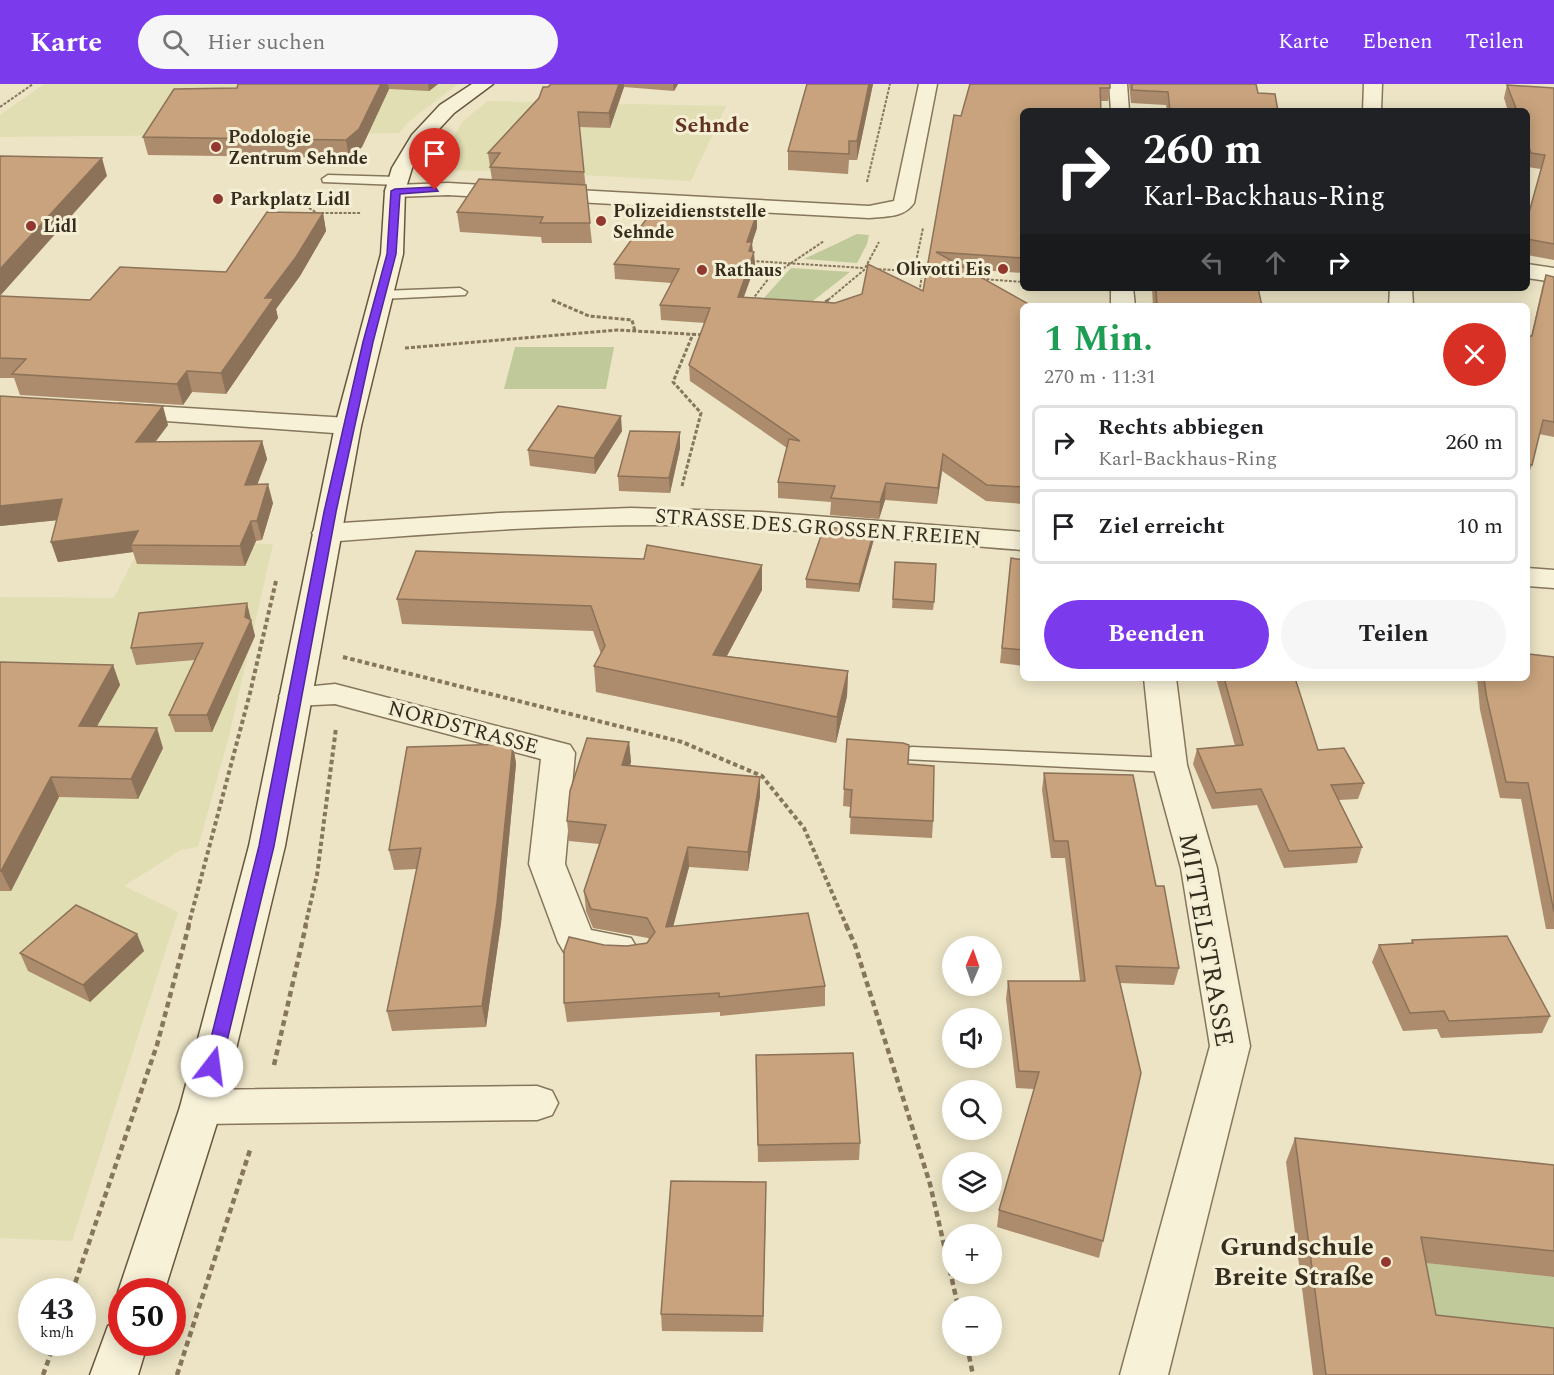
<!DOCTYPE html>
<html lang="de">
<meta charset="utf-8">
<style>
:root{--surface:#fff;--page:#f6f6f6;--text:#202124;--muted:#757577;--line:#e0e0e0;--accent:#7c3aed}
body{margin:0;font-family:Spectral,serif;background:var(--page);color:var(--text);height:100vh;display:flex;flex-direction:column;font-size:22px;white-space:nowrap}
*{box-sizing:border-box;margin:0}
p{font-size:20px;color:var(--muted)}
.icon{flex:none;width:33px;height:33px;fill:none;stroke:currentColor;stroke-width:2;stroke-linecap:round;stroke-linejoin:round}
.map{position:relative;flex:1;overflow:hidden}
.side{position:absolute;left:1020px;top:219px;width:510px;height:378px;display:flex;flex-direction:column;background:var(--surface);border-radius:9px;box-shadow:0 3px 15px #0003}
.side>*{flex:none}
.hud{position:absolute;left:1020px;top:24px;width:510px;height:183px;border-radius:9px;box-shadow:0 3px 15px #0003;background:#202124;color:#fff;overflow:hidden}
.needle{width:39px;rotate:2deg}
.controls{position:absolute;left:942px;top:852px;display:grid;gap:12px}
.controls a{display:grid;place-items:center;width:60px;height:60px;border-radius:50%;background:var(--surface);box-shadow:0 3px 15px #0003;font-size:30px}
.speed{position:absolute;left:18px;top:1194px;display:flex;gap:12px;font-size:30px;font-weight:700;text-align:center}
.speed>*{display:grid;place-content:center;width:78px;height:78px;border-radius:50%;background:var(--surface);box-shadow:0 3px 15px #0003;line-height:1}
.speed small{font-size:15px;font-weight:400}
.speed .limit{border:9px solid #d22;background:#fff;color:#111}
.pin{position:absolute;display:grid;place-items:center;width:51px;height:51px;color:#fff;margin:-62px -26px;border-radius:50% 50% 50% 0;rotate:-45deg;box-shadow:0 0 6px #0007}
.pin .icon{rotate:45deg}
.me{position:absolute;width:66px;margin:-33px;rotate:15deg;stroke-linejoin:round;filter:drop-shadow(0 0 4px #0008)}
.turn{display:flex;align-items:center;gap:21px;height:126px;padding:0 24px;font-size:27px}
.turn .icon{width:78px;height:78px;stroke-width:2.5}
.turn b{display:block;font-size:42px;line-height:51px}
.lanes{display:flex;align-items:center;height:57px;padding:0 24px;background:#0003;justify-content:center;gap:30px;direction:ltr}
.lanes .off{opacity:.35}
.round{display:grid;place-items:center;flex:none;width:63px;height:63px;border-radius:32px;background:var(--page)}
.head{display:flex;align-items:center;justify-content:space-between;height:102px;padding:0 24px}
h1{font-size:36px;font-weight:700;line-height:45px;color:#1e9e55}
.cta{display:flex;gap:12px;margin-top:auto;padding:12px 24px}
.cta a{flex:1;height:69px;border-radius:36px;background:var(--accent);color:#fff;font-size:24px;font-weight:700;line-height:69px;text-align:center}
.cta a+a{background:var(--page);color:var(--text)}
ul{padding:0;list-style:none}
li{display:flex;align-items:center;gap:18px;height:75px;margin:0 12px 9px;padding:0 12px;border:3px solid var(--line);border-radius:9px}
li div{flex:1}
li b{display:block;font-size:22px}
li em{font-style:normal}
header{display:flex;align-items:center;gap:36px;box-sizing:border-box;height:84px;padding:0 30px;background:var(--accent);color:#fff}
header strong{font-size:28px}
nav{display:flex;gap:33px;margin-inline-start:auto;font-size:21px}
.search{width:420px;height:54px;background:var(--page);display:flex;align-items:center;gap:15px;box-sizing:border-box;padding:0 21px;border-radius:33px;color:var(--muted);font-size:22px}
.map>svg:first-child{display:block}
.farmland{fill:#e1deb3}
.green{fill:#bfc99a}
.lines{fill:none;stroke-linecap:round;stroke-linejoin:round}
.service-casing{stroke:#86765c;stroke-width:3}
.minor-casing{stroke:#86765c;stroke-width:3}
.secondary-casing{stroke:#68573f;stroke-width:3}
.path-far3{stroke:#86765c;stroke-width:2;stroke-dasharray:3 1.5;stroke-linecap:butt}
.path-far2{stroke:#86765c;stroke-width:3;stroke-dasharray:4 2;stroke-linecap:butt}
.path-far1{stroke:#86765c;stroke-width:4;stroke-dasharray:4.5 3;stroke-linecap:butt}
.path{stroke:#86765c;stroke-width:4.5;stroke-dasharray:6 4;stroke-linecap:butt}
.service{fill:#f7f1d8;fill-rule:evenodd}
.minor{fill:#f7f1d8;fill-rule:evenodd}
.secondary{fill:#f7f1d8;fill-rule:evenodd}
.wall{fill:#ac8c6c}
.shaded-wall{fill:#8c7258}
.building{fill:#c8a37d;stroke:#8c7258;stroke-width:1.5}
.route{fill:#7c3aed;stroke:#51269a;stroke-width:1.5}
.poi-dot{fill:#92382f;stroke:#f4eed4;stroke-width:2}
.labels{text-anchor:middle;dominant-baseline:central;stroke-width:6;stroke-linejoin:round;paint-order:stroke}
.far-poi-label{font-size:18px;font-weight:bold;fill:#372d1f;stroke:#f4eed4;text-anchor:start}
.street-label{font-size:21px;fill:#372d1f;stroke:#f4eed4}
.far-district-label{font-size:22px;font-weight:bold;fill:#613421;stroke:#f4eed4}
.near-street-label{font-size:26px;fill:#372d1f;stroke:#f4eed4}
.near-poi-label{font-size:26px;font-weight:bold;fill:#372d1f;stroke:#f4eed4;text-anchor:end}
</style>
<header>
<strong>Karte</strong>
<div class="search"><svg class="icon" aria-label="search" viewBox="0 0 24 24"><circle cx="10" cy="10" r="6"/><path d="M15 15l6 6"/></svg>Hier suchen</div>
<nav><a>Karte</a><a>Ebenen</a><a>Teilen</a></nav>
</header>
<div class="map">
<svg width="1554" height="1291" viewBox="0 0 1554 1291">
<rect width="100%" height="100%" fill="#ece4c5"/>
<!-- farmland -->
<g class="farmland">
<polygon points="44,0 458,0 408,38 399,49 0,53 0,31"/>
<polygon points="488,17 726,22 691,97 507,87 434,86 463,37"/>
<polygon points="142,459 273,460 228,656 198,763 181,766 124,802 178,828 72,1157 0,1154 0,513 114,514"/>
</g>
<!-- green -->
<g class="green">
<polygon points="857,150 869,151 867,160 857,179 804,175"/>
<polygon points="791,184 850,188 809,220 761,217"/>
<polygon points="515,263 614,263 606,305 504,305"/>
<polygon points="1401,1176 1554,1193 1554,1269 1417,1262"/>
</g>
<g class="lines">
<!-- service casing -->
<g class="service-casing">
<g id="service">
<polygon points="328,91 398,93 404,97 398,101 323,98 322,95"/>
<polygon points="460,204 467,208 465,211 381,215 374,211 381,207"/>
<polygon points="912,663 1170,674 1178,676 1181,681 1178,686 1170,688 904,675 901,670 904,665"/>
</g>
</g>
<!-- minor casing -->
<g class="minor-casing">
<g id="minor">
<path d="M919,0H937L914,119C904,134 886,132 869,134L448,111L395,113L388,111L385,107L388,103L395,101L448,99L869,122L894,117Z"/>
<polygon points="1109,0 1127,0 1129,27 1111,27"/>
<polygon points="1364,0 1382,0 1381,27 1363,27"/>
<polygon points="1527,180 1554,184 1554,198 1527,194"/>
<polygon points="1111,204 1133,204 1135,222 1111,222"/>
<polygon points="1390,204 1412,204 1413,222 1389,222"/>
<polygon points="120,320 348,334 357,336 361,342 357,348 348,350 111,333 107,328 111,323"/>
<path d="M631,424L762,428L1023,448V466C907,457 791,443 675,441C558,440 442,449 326,458L316,455L312,449L316,443L326,440L500,429Z"/>
<polygon points="1527,484 1554,486 1554,504 1527,502"/>
<polygon points="1144,594 1176,594 1187,681 1217,784 1250,962 1168,1291 1120,1291 1210,962 1181,784 1153,681"/>
<path d="M335,600L570,661L575,669L565,780L591,846L631,854L637,864L631,874C610,881 585,875 564,868L558,858L529,780L541,675L335,620L295,622L284,619L279,612L284,605Z"/>
<polygon points="537,1002 552,1007 558,1019 552,1031 537,1036 201,1040 186,1035 180,1023 186,1011 201,1006"/>
</g>
</g>
<!-- secondary casing -->
<g class="secondary-casing">
<g id="secondary">
<polygon points="472,0 493,0 454,29 427,58 412,84 405,107 403,170 361,342 285,762 222,1023 164,1208 122,1208 122,1216 118,1208 180,1023 249,762 335,342 381,170 385,107 392,84 412,51 440,21"/>
<polygon points="122,1237 122,1258 148,1258 138,1291 90,1291 108,1242"/>
</g>
</g>
<!-- path-far3 -->
<g class="path-far3">
<polyline points="0,23 33,0"/>
<polyline points="867,98 890,0"/>
<polyline points="309,124 317,129 361,129"/>
<polyline points="752,177 864,184"/>
<polyline points="874,185 914,187 922,191 919,210"/>
<polyline points="914,187 923,144"/>
<polyline points="982,195 1023,198"/>
<polyline points="752,216 769,194 824,157"/>
<polyline points="828,216 864,186 879,158"/>
</g>
<!-- path-far2 -->
<g class="path-far2">
<polyline points="552,216 589,232 632,236 635,247"/>
<polyline points="820,221 830,215"/>
<polyline points="405,264 618,246 705,251"/>
<polyline points="682,402 701,329 673,298 693,250"/>
</g>
<!-- path-far1 -->
<g class="path-far1">
<polyline points="343,573 682,658 762,692 804,744 847,843"/>
<polyline points="188,843 250,609 276,497"/>
<polyline points="305,843 317,791 336,644"/>
</g>
<!-- path -->
<g class="path">
<polyline points="846,841 855,861 930,1100 958,1222"/>
<polyline points="274,981 306,841"/>
<polyline points="72,1208 157,961 189,841"/>
<polyline points="967,1262 973,1291"/>
<polyline points="43,1291 55,1258"/>
<polyline points="177,1291 251,1063"/>
</g>
<!-- service -->
<use href="#service" class="service"/>
<!-- minor -->
<use href="#minor" class="minor"/>
<!-- secondary -->
<use href="#secondary" class="secondary"/>
</g>
<!-- wall -->
<g class="wall">
<polygon points="238,0 438,0 429,7 389,5 362,63 349,74 148,71 143,53 237,4"/>
<polygon points="551,0 678,0 674,7 624,3 610,44 579,43 592,159 542,159 541,153 460,148 457,128 492,96 488,69"/>
<polygon points="807,0 873,0 857,76 849,76 848,90 788,86 788,67"/>
<polygon points="970,0 1110,4 1108,17 1100,17 1023,27 1023,189 966,185 1023,222 1023,420 986,417 942,387 937,420 885,416 879,435 830,431 831,418 778,414 778,398 787,364 690,297 689,281 705,239 661,236 660,221 672,199 615,195 614,180 757,144 752,158 755,182 744,213 835,219 923,207 961,32"/>
<polygon points="1129,0 1255,0 1258,9 1278,27 1167,27 1166,21 1131,19"/>
<polygon points="1507,1 1554,4 1554,176 1527,171 1527,134 1541,85 1527,83 1527,27 1508,27 1504,14"/>
<polygon points="323,129 326,147 300,192 276,225 278,234 226,310 192,308 183,321 20,311 14,294 0,294 0,212 90,216 226,188"/>
<polygon points="1546,191 1554,193 1554,353 1539,350 1532,381 1527,394 1527,261 1530,252 1531,252 1542,204"/>
<polygon points="1152,204 1258,204 1262,222 1153,222"/>
<polygon points="0,312 168,341 155,358 262,357 267,375 257,400 273,419 262,456 256,457 245,482 137,480 133,468 58,478 51,458 57,436 0,442"/>
<polygon points="622,347 595,390 530,382 528,366"/>
<polygon points="680,364 670,409 619,407 618,392"/>
<polygon points="874,455 859,508 806,504 806,495"/>
<polygon points="1011,474 1023,476 1023,582 1000,579"/>
<polygon points="895,478 934,518 933,526 892,524"/>
<polygon points="762,506 727,572 848,587 847,612 836,659 596,608 594,582 601,570 593,547 402,540 397,515"/>
<polygon points="252,536 251,539 255,552 212,648 175,648 169,631 195,576 136,581 131,564"/>
<polygon points="1529,570 1554,573 1554,845 1546,845 1521,715 1500,714 1480,626 1477,594 1527,594"/>
<polygon points="0,578 113,581 120,601 97,642 163,664 138,715 59,713 11,807 0,807"/>
<polygon points="1216,594 1297,594 1296,597 1318,666 1364,699 1358,715 1339,716 1362,763 1357,779 1284,784 1257,721 1212,725 1193,680 1197,665 1235,662"/>
<polygon points="629,658 631,678 630,682 760,712 748,787 689,783 673,842 825,902 825,922 720,932 720,928 567,938 564,919 604,861 627,862 647,859 649,855 648,854 593,844 586,827 584,807 599,760 569,757 567,737"/>
<polygon points="513,660 516,680 501,839 486,943 392,947 387,927 417,785 394,786 389,766"/>
<polygon points="908,680 933,737 932,754 850,750 851,723 843,722 844,705"/>
<polygon points="1044,689 1156,802 1179,884 1174,901 1120,899 1141,989 1099,1174 997,1143 999,1126 1034,1005 1016,1004 1006,915 1008,897 1080,897 1065,774 1051,774 1042,706"/>
<polygon points="137,850 144,867 90,918 28,887 20,869"/>
<polygon points="1412,856 1550,932 1542,949 1441,954 1437,945 1403,947 1372,878 1379,861 1411,859"/>
<polygon points="756,971 860,1059 859,1076 758,1078"/>
<polygon points="1295,1054 1554,1081 1554,1193 1426,1179 1436,1231 1554,1291 1313,1291 1286,1078"/>
<polygon points="766,1098 763,1248 662,1247 661,1230"/>
</g>
<!-- shaded-wall -->
<g class="shaded-wall">
<polygon points="381,0 388,0 389,5 362,63 349,74 346,56"/>
<polygon points="428,0 438,0 429,7"/>
<polygon points="619,0 624,0 624,3 610,44 609,29"/>
<polygon points="673,0 678,0 674,7"/>
<polygon points="869,0 873,0 857,76 857,57"/>
<polygon points="102,74 107,92 0,212 0,185"/>
<polygon points="323,129 326,147 300,192 276,225 278,234 226,310 221,289 265,214"/>
<polygon points="757,129 757,144 750,165 752,158 752,173 749,182 747,158"/>
<polygon points="754,168 755,182 738,228 738,213"/>
<polygon points="187,287 192,308 183,321 177,300"/>
<polygon points="163,322 168,341 141,377 136,358"/>
<polygon points="621,332 622,347 595,390 594,374"/>
<polygon points="680,348 680,364 670,409 669,394"/>
<polygon points="262,357 267,375 250,420 245,401"/>
<polygon points="943,370 942,387 937,420 938,404"/>
<polygon points="886,399 885,416 879,435 880,418"/>
<polygon points="268,400 273,419 262,456 257,437"/>
<polygon points="62,415 69,435 0,442 0,422"/>
<polygon points="251,437 256,457 245,482 240,462"/>
<polygon points="138,447 131,461 133,468 58,478 51,458"/>
<polygon points="874,447 874,455 859,508 859,500"/>
<polygon points="762,481 762,506 714,596 713,571"/>
<polygon points="247,519 255,552 212,648 207,631 245,533"/>
<polygon points="113,581 120,601 86,662 79,642"/>
<polygon points="848,587 847,612 836,659 837,633"/>
<polygon points="157,644 163,664 138,715 131,695"/>
<polygon points="629,658 631,678 624,700 622,681"/>
<polygon points="513,660 516,680 501,839 486,943 482,922"/>
<polygon points="51,693 59,713 11,807 1,787"/>
<polygon points="760,693 760,712 748,787 748,768"/>
<polygon points="688,763 689,783 668,862 666,843"/>
<polygon points="137,850 144,867 90,918 83,901"/>
<polygon points="766,1098 766,1115 763,1248 763,1232"/>
</g>
<!-- building -->
<g class="building">
<polygon points="238,0 381,0 359,45 346,56 143,53 174,5 237,4"/>
<polygon points="551,0 619,0 609,29 578,28 584,88 490,83 500,69 488,69 539,14 543,3 548,3"/>
<polygon points="807,0 869,0 857,57 849,57 849,70 788,67"/>
<polygon points="970,0 1110,0 1110,4 1100,4 1101,27 1023,27 1023,174 936,168 1032,222 1023,222 1023,403 987,401 943,370 938,404 886,399 880,418 831,414 835,402 778,398 789,355 800,357 689,281 710,224 660,221 679,185 614,180 655,123 757,129 747,158 752,158 749,167 754,168 738,213 835,219 862,210 868,180 923,207 954,31 961,32"/>
<polygon points="1132,0 1256,0 1258,9 1275,10 1278,27 1170,27 1168,8 1132,6"/>
<polygon points="1507,1 1554,4 1554,160 1527,155 1527,136 1545,71 1531,69 1527,57 1527,27 1517,27"/>
<polygon points="0,72 102,74 0,185"/>
<polygon points="479,95 586,101 590,139 540,139 543,133 457,128"/>
<polygon points="267,128 323,129 296,173 265,214 274,214 221,289 187,287 177,300 12,290 26,275 0,274 0,212 90,216 120,183 226,188"/>
<polygon points="1546,191 1554,193 1554,338 1543,336 1532,381 1527,380 1527,262 1530,252 1532,252"/>
<polygon points="1156,204 1258,204 1262,222 1157,222"/>
<polygon points="0,312 163,322 136,358 262,357 245,401 268,400 257,437 251,437 240,462 131,461 138,447 51,458 62,415 0,422"/>
<polygon points="558,322 621,332 594,374 528,366"/>
<polygon points="630,347 680,348 669,394 618,392"/>
<polygon points="824,443 874,447 859,500 806,495"/>
<polygon points="647,461 762,481 713,571 848,587 837,633 594,582 605,562 591,522 397,515 416,467 644,475"/>
<polygon points="1011,474 1023,476 1023,566 1002,564"/>
<polygon points="895,478 936,480 934,518 893,515"/>
<polygon points="247,519 245,533 251,536 207,631 169,631 203,559 131,564 139,529"/>
<polygon points="1527,557 1529,570 1554,573 1554,828 1528,699 1506,698 1486,610 1484,594 1527,594"/>
<polygon points="0,578 113,581 79,642 157,644 131,695 51,693 1,787 0,787"/>
<polygon points="1224,594 1295,594 1318,666 1344,664 1364,699 1331,701 1362,763 1289,767 1261,705 1216,709 1197,665 1243,661"/>
<polygon points="587,654 629,658 622,681 760,693 748,768 688,763 666,843 808,829 825,902 719,913 719,909 564,919 564,867 569,853 604,861 627,862 647,859 655,848 647,834 591,825 584,807 606,741 567,737 570,707"/>
<polygon points="847,655 903,659 909,661 908,680 934,682 933,737 850,733 852,706 844,705"/>
<polygon points="513,660 497,819 482,922 387,927 421,764 389,766 407,663"/>
<polygon points="1044,689 1133,691 1156,802 1164,802 1179,884 1116,882 1141,989 1103,1157 999,1126 1039,988 1019,987 1008,897 1085,897 1068,757 1054,757"/>
<polygon points="76,821 137,850 83,901 20,869"/>
<polygon points="1507,852 1550,932 1449,937 1444,927 1410,929 1379,861 1413,859 1412,856"/>
<polygon points="853,969 860,1059 758,1061 756,971"/>
<polygon points="1295,1054 1554,1081 1554,1167 1421,1153 1436,1231 1554,1244 1554,1291 1326,1291"/>
<polygon points="671,1097 766,1098 763,1232 661,1230"/>
</g>
<!-- route -->
<polygon class="route" points="435,103 438,107 400,110 396,170 373,258 336,428 274,762 221,982 218,987 206,987 204,982 259,762 324,428 363,258 387,170 391,107 395,105"/>
<!-- markers -->
<g class="poi-dot">
<circle cx="216" cy="63" r="6"/>
<circle cx="218" cy="115" r="6"/>
<circle cx="601" cy="137" r="6"/>
<circle cx="31" cy="142" r="6"/>
<circle cx="1003" cy="185" r="6"/>
<circle cx="702" cy="186" r="6"/>
<circle cx="1386" cy="1178" r="6"/>
</g>
<g class="labels">
<!-- far-poi labels -->
<g class="far-poi-label">
<text x="228" y="53">Podologie<tspan x="228" dy="21">Zentrum Sehnde</tspan></text>
<text x="230" y="115">Parkplatz Lidl</text>
<text x="613" y="127">Polizeidienststelle<tspan x="613" dy="21">Sehnde</tspan></text>
<text x="43" y="142">Lidl</text>
<text x="991" y="185" text-anchor="end">Olivotti Eis</text>
<text x="714" y="186">Rathaus</text>
</g>
<!-- street labels -->
<g class="street-label">
<text transform="translate(818 444) rotate(4)">STRASSE DES GROSSEN FREIEN</text>
<text transform="translate(463 644) rotate(15)">NORDSTRASSE</text>
</g>
<!-- far-district labels -->
<g class="far-district-label">
<text x="712" y="41">Sehnde</text>
</g>
<!-- near-street labels -->
<g class="near-street-label">
<text transform="translate(1206 856) rotate(80)">MITTELSTRASSE</text>
</g>
<!-- near-poi labels -->
<g class="near-poi-label">
<text x="1374" y="1163">Grundschule<tspan x="1374" dy="30">Breite Straße</tspan></text>
</g>
</g>
</svg>
<div class="controls">
<a><svg class="needle" viewBox="-14 -14 28 28"><path d="M0-13l5 13h-10z" fill="#e53935"/><path d="M0 13l5-13h-10z" fill="#757577"/></svg></a>
<a><svg class="icon" aria-label="sound" viewBox="0 0 24 24"><path d="M4 9h4l5-4v14l-5-4H4zM17 9q2 3 0 6"/></svg></a>
<a><svg class="icon" aria-label="search" viewBox="0 0 24 24"><circle cx="10" cy="10" r="6"/><path d="M15 15l6 6"/></svg></a>
<a><svg class="icon" aria-label="layers" viewBox="0 0 24 24"><path d="M12 4l9 5-9 5-9-5zM3 14l9 5 9-5"/></svg></a>
<a>+</a>
<a>−</a>
</div>
<div class="speed"><div>43<small>km/h</small></div><div class="limit">50</div></div>
<div class="pin" style="left:435px;top:106px;background:#d93025"><svg class="icon" aria-label="arrive" viewBox="0 0 24 24"><path d="M6 21V4h12l-3 4 3 4H6"/></svg></div>
<svg class="me" style="left:212px;top:982px" viewBox="-20 -20 40 40"><circle r="19" fill="#fff"/><path d="M0-13L10 11 0 6-10 11z" fill="#7c3aed"/></svg>
<div class="hud">
<div class="turn"><svg class="icon" aria-label="right" viewBox="0 0 24 24"><path d="M7 20v-9h11M14 6l5 5-5 5"/></svg><div><b>260 m</b>Karl-Backhaus-Ring</div></div>
<div class="lanes"><svg class="icon off" aria-label="left" viewBox="0 0 24 24"><path d="M17 20v-9H6M10 6l-5 5 5 5"/></svg><svg class="icon off" aria-label="ahead" viewBox="0 0 24 24"><path d="M12 20V5M6 11l6-6 6 6"/></svg><svg class="icon" aria-label="right" viewBox="0 0 24 24"><path d="M7 20v-9h11M14 6l5 5-5 5"/></svg></div>
</div>
<section class="side">
<div class="head"><div><h1>1 Min.</h1><p>270 m · 11:31</p></div><a class="round" style="background:#d93025;color:#fff"><svg class="icon" aria-label="close" viewBox="0 0 24 24"><path d="M6 6l12 12M18 6L6 18"/></svg></a></div>
<ul>
<li><svg class="icon" aria-label="right" viewBox="0 0 24 24"><path d="M7 20v-9h11M14 6l5 5-5 5"/></svg><div><b>Rechts abbiegen</b><p>Karl-Backhaus-Ring</p></div><em>260 m</em></li>
<li><svg class="icon" aria-label="arrive" viewBox="0 0 24 24"><path d="M6 21V4h12l-3 4 3 4H6"/></svg><div><b>Ziel erreicht</b></div><em>10 m</em></li>
</ul>
<div class="cta"><a>Beenden</a><a>Teilen</a></div>
</section>
</div>
